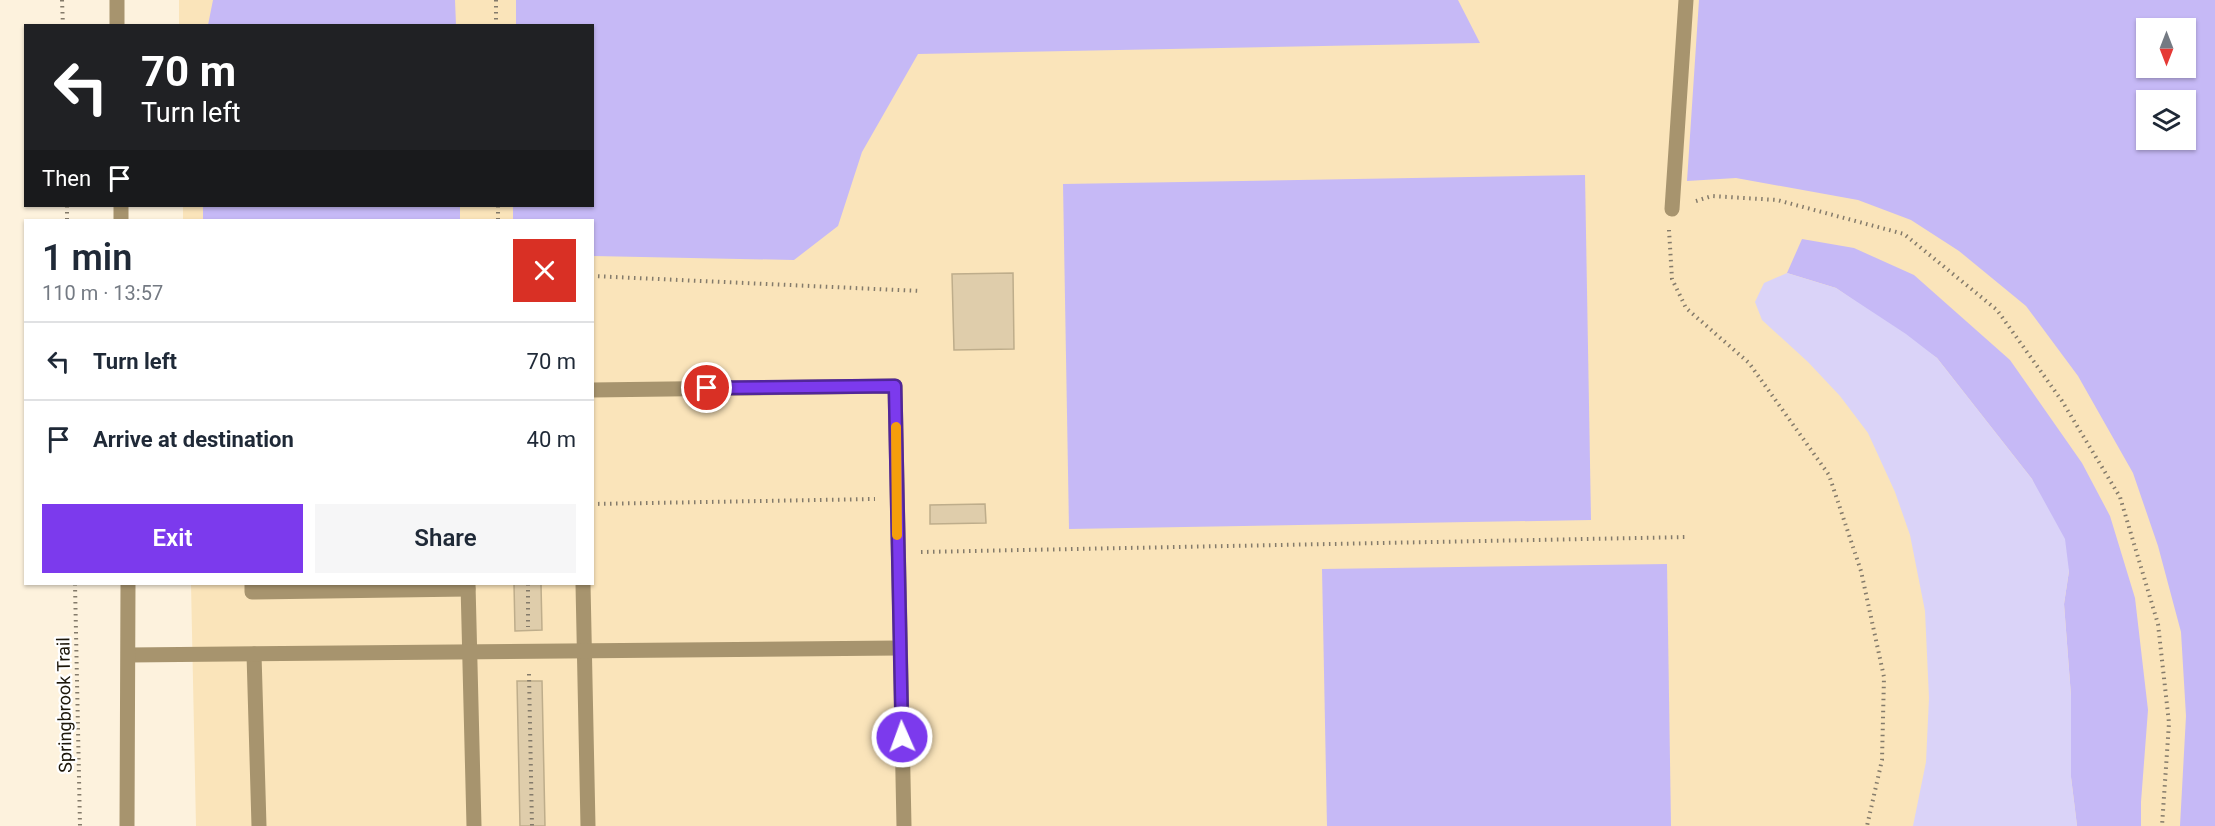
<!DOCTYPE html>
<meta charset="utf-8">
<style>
:root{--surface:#fff;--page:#f6f6f7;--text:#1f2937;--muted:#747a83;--line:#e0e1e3;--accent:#7c3aed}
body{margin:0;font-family:Roboto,sans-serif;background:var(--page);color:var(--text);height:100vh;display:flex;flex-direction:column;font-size:22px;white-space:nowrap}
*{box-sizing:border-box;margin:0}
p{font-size:20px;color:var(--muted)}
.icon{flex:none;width:33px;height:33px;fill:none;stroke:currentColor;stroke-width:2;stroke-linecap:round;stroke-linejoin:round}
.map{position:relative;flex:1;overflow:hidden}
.details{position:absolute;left:24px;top:219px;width:570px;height:366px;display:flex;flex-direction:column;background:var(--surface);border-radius:0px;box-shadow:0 2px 4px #0004}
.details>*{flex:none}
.banner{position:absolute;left:24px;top:24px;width:570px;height:183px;border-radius:0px;box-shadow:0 2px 4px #0004;background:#202124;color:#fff;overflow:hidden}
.needle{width:39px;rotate:180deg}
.fabs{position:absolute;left:2136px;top:18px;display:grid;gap:12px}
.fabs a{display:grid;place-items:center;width:60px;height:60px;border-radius:0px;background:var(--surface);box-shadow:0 2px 4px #0004;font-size:30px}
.pin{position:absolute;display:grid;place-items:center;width:51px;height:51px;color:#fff;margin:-26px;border:3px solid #fff;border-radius:50%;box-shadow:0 2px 6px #0007}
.me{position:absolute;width:66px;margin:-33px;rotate:358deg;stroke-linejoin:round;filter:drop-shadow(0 0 4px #0008)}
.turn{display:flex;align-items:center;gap:21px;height:126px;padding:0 18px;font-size:27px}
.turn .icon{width:78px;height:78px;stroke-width:2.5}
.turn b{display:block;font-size:42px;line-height:51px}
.then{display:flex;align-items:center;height:57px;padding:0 18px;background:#0003;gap:12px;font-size:22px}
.round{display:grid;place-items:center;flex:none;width:63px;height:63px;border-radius:0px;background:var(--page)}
.headline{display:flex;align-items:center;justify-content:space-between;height:102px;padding:0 18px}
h1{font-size:36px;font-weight:600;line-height:45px}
.primary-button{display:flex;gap:12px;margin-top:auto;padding:12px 18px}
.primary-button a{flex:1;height:69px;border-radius:0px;background:var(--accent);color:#fff;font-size:24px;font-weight:600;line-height:69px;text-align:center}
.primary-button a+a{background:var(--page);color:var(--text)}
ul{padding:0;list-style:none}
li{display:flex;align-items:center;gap:18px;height:78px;padding:0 18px;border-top:2px solid var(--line)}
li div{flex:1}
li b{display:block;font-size:22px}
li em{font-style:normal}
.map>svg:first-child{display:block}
.built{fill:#fae4ba;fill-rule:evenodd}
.green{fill:#c6b9f6;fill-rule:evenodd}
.water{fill:#dad3f8}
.building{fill:#dfcdab;stroke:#bead8b;stroke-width:1.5}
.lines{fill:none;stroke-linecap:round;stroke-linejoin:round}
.path{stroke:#847b6b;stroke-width:4;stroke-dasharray:1.5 4.5;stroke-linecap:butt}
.service{stroke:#a7946e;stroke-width:15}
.tertiary{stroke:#a7946e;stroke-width:15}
.route-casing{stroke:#51269a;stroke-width:15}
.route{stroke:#7c3aed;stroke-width:10}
.slow{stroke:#f59e0b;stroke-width:10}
.labels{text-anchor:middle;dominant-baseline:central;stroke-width:4.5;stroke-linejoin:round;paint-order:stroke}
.street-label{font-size:18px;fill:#1d170a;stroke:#fff}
</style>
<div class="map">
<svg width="2215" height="826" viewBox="0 0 2215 826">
<rect width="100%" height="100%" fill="#fdf2dd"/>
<!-- built -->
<path class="built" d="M179,0H2215V826H196L191,584H592V220H183V206H592V26L179,25ZM2146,28H2186V68H2146ZM2146,100H2186V140H2146Z"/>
<!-- green -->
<g class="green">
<polygon points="213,0 455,0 456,25 208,25"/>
<polygon points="516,0 1458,0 1480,43 918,54 862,152 838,226 794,260 593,256 592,220 513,220 513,206 592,206 592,26 516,25"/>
<path d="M1699,0H2215V826H2180L2186,716L2181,632L2158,546L2133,473L2078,376L2026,306L1959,251L1911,220L1858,200L1736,178L1687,181ZM2146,28H2186V68H2146ZM2186,100V140H2146V100Z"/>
<polygon points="1585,175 1591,520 1069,529 1063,184"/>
<rect x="203" y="206" width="257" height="14"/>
<polygon points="1802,239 1854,248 1914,275 2010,360 2082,463 2110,516 2135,598 2148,710 2141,802 2141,826 2077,826 2071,777 2071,696 2064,604 2069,571 2032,479 1937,358 1836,288 1787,273"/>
<polygon points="1667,564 1671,826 1327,826 1322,569"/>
</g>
<!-- water -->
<polygon class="water" points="1787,273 1836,288 1906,334 1937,358 2032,479 2065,539 2069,571 2064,604 2071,696 2071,777 2077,826 1913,826 1926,762 1929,698 1925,611 1910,535 1895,492 1868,433 1840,396 1808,362 1762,320 1755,302 1764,283"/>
<!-- building -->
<g class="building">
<polygon points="1013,273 1014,349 954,350 952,274"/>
<polygon points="985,504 986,523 930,524 930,505"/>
<polygon points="514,584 541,584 542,630 515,631"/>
<polygon points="517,681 542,681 545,826 520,826"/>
</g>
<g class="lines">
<!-- path -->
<g class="path">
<polyline points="62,0 63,26"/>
<polyline points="496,0 496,26"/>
<polyline points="1696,201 1712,196 1777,200 1904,234 1997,310 2062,401 2120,497 2158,624 2169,723 2162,826"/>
<polyline points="67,206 67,220"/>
<polyline points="498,206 498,220"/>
<polyline points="1669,230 1672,279 1686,308 1749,363 1829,475 1861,571 1884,677 1882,760 1867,826"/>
<polyline points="592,276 920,291"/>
<polyline points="592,504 875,499"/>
<polyline points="921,552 1688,537"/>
<polyline points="75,584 80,826"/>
<polyline points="528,584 528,627"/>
<polyline points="529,674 532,826"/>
</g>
<!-- service -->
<g class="service">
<polyline points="1672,209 1686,0"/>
<polyline points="592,390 895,386 904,826"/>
<polyline points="252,584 252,592 468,589"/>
<polyline points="468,584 474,826"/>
<polyline points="583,584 588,826"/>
<polyline points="254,654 259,826"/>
<polyline points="129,655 899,648"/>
</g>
<!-- tertiary -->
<g class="tertiary">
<polyline points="117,0 117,26"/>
<polyline points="121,206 121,220"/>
<polyline points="127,826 128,584"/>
</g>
</g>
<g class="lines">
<!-- route casing -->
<g class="route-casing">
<polyline id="route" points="707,388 895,386 902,737"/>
</g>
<!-- route -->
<use href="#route" class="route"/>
<!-- slow -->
<polyline class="slow" points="896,427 897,535"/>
</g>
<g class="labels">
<!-- street labels -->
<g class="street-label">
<text transform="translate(64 705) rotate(-91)">Springbrook Trail</text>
</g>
</g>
</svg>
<div class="fabs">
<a><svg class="needle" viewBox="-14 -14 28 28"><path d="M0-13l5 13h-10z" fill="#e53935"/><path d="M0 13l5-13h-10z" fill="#747a83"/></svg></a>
<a><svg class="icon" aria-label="layers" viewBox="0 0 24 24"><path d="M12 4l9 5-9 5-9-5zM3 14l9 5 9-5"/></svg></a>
</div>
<div class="pin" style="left:707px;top:388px;background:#d93025"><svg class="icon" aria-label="arrive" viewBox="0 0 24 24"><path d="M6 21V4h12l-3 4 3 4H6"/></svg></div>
<svg class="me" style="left:902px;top:737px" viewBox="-20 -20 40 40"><circle r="17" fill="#7c3aed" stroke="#fff" stroke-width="3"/><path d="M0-11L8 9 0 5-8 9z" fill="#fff"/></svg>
<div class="banner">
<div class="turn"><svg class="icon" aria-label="left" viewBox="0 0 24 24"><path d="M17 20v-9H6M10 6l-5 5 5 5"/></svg><div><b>70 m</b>Turn left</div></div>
<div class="then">Then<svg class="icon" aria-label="arrive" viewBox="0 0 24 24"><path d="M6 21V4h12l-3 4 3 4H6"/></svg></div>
</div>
<section class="details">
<div class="headline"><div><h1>1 min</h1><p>110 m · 13:57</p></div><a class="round" style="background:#d93025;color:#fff"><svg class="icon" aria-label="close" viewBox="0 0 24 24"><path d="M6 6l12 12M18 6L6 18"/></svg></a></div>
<ul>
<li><svg class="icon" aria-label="left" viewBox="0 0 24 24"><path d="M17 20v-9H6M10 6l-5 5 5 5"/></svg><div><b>Turn left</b></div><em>70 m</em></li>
<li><svg class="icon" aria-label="arrive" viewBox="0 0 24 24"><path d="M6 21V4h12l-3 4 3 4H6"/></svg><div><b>Arrive at destination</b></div><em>40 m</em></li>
</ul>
<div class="primary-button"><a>Exit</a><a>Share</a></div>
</section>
</div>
